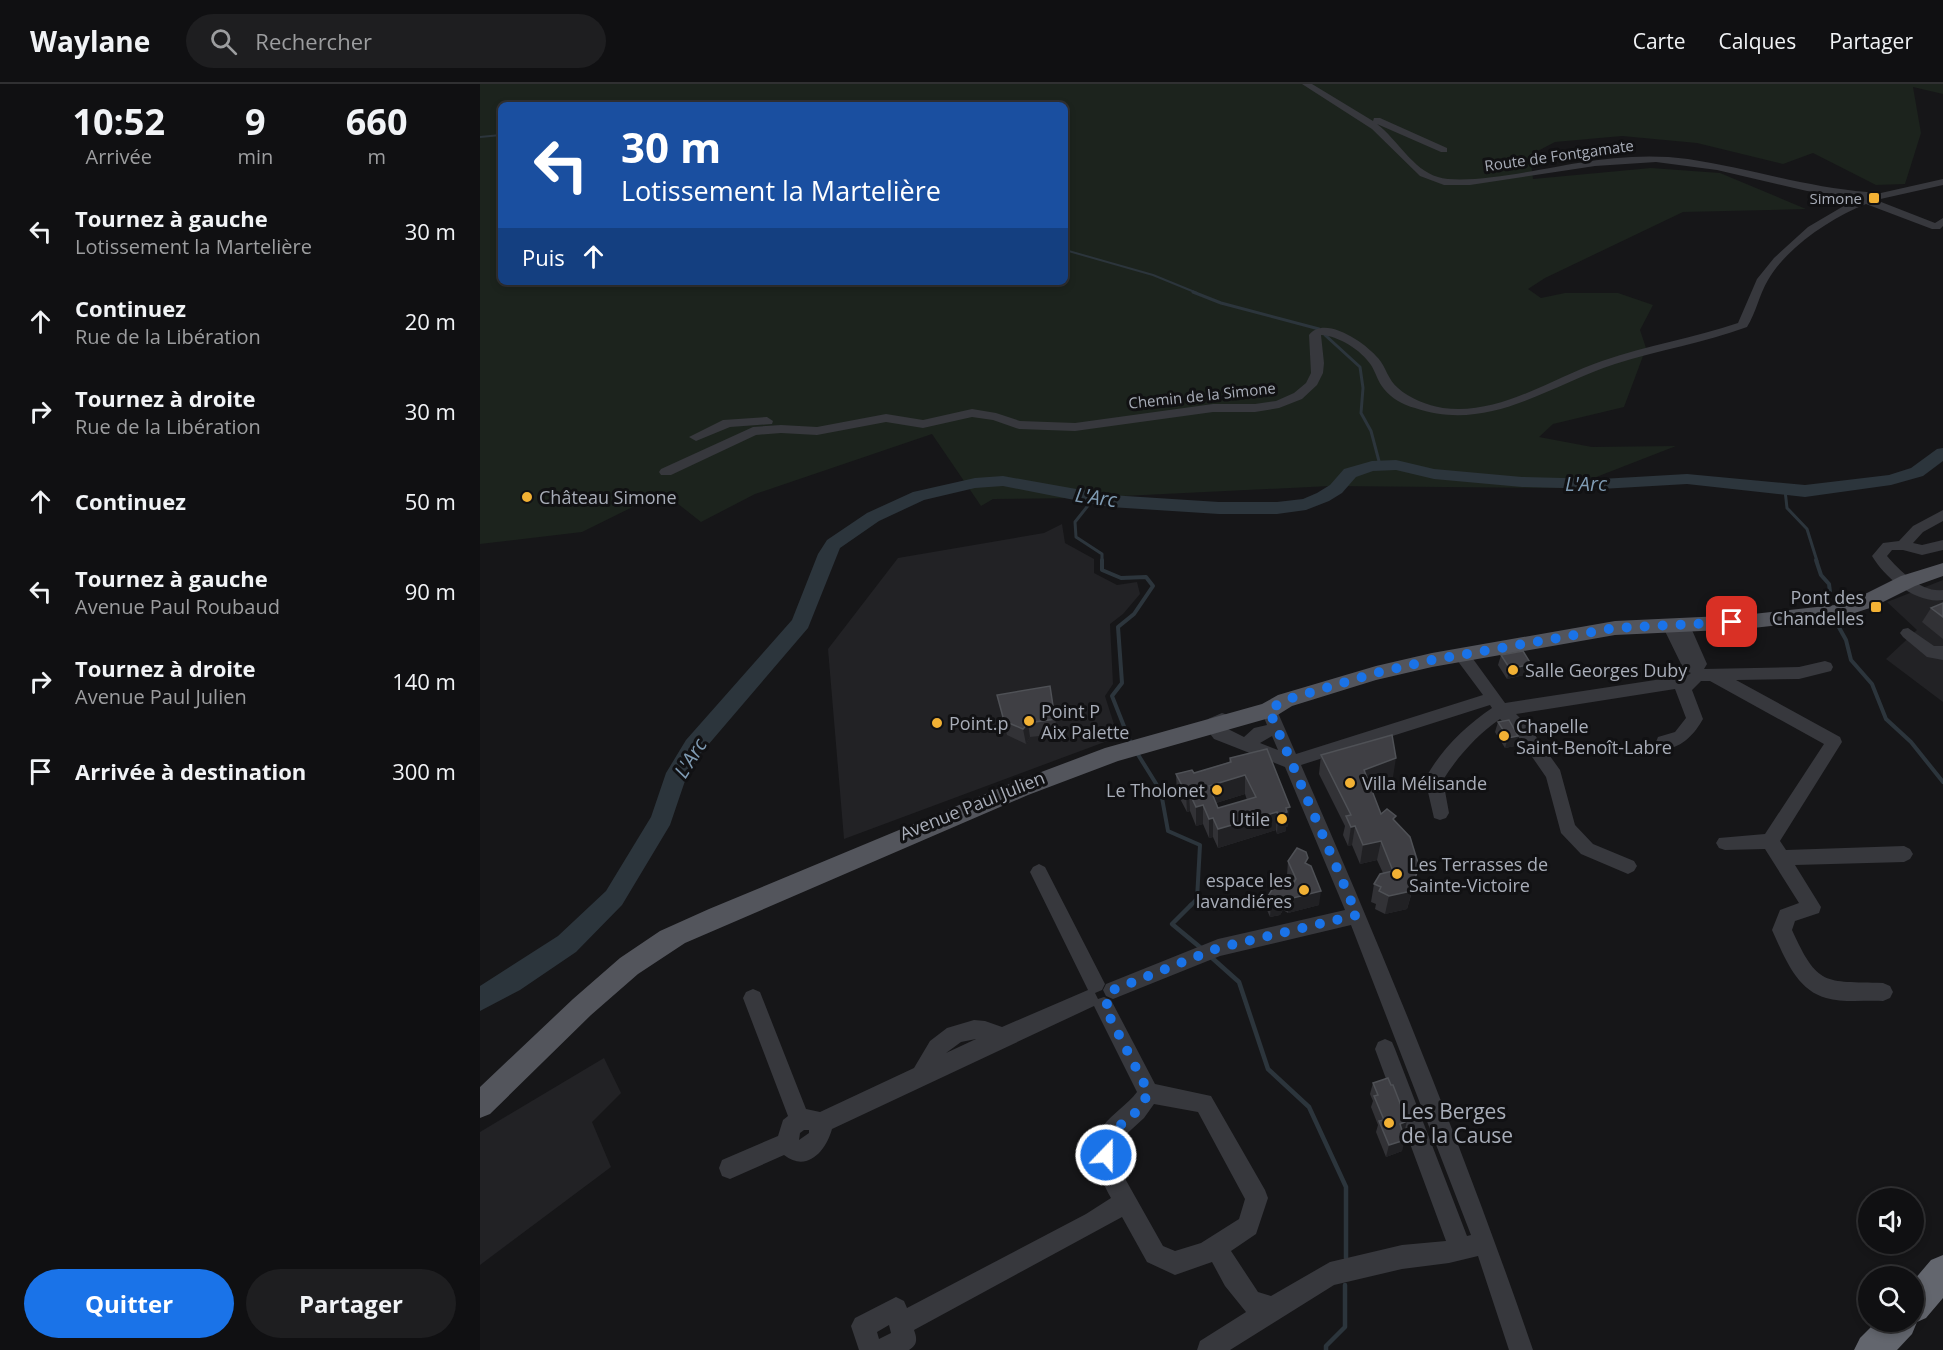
<!DOCTYPE html>
<html lang="fr">
<meta charset="utf-8">
<style>
:root{--surface:#101012;--page:#1e1e20;--text:#f1f3f6;--muted:#9c9d9f;--line:#303032;--accent:#1a73e8}
body{margin:0;font-family:"Open Sans",sans-serif;background:var(--page);color:var(--text);height:100vh;display:flex;flex-direction:column;font-size:22px;white-space:nowrap}
*{box-sizing:border-box;margin:0}
p{font-size:20px;color:var(--muted)}
.icon{flex:none;width:33px;height:33px;fill:none;stroke:currentColor;stroke-width:2;stroke-linecap:round;stroke-linejoin:round}
.map{position:relative;flex:1;overflow:hidden}
.sheet{display:flex;flex-direction:column;background:var(--surface);width:480px}
.sheet>*{flex:none}
.top-card{position:absolute;left:18px;top:18px;width:570px;height:183px;border-radius:9px;box-shadow:0 3px 9px #0003,0 0 0 2px var(--line);background:#1a4fa0;color:#fff;overflow:hidden}
.buttons{position:absolute;left:1378px;top:1104px;display:grid;gap:12px}
.buttons a{display:grid;place-items:center;width:66px;height:66px;border-radius:50%;background:var(--surface);box-shadow:0 3px 9px #0003,0 0 0 2px var(--line);font-size:30px}
.pin{position:absolute;display:grid;place-items:center;width:51px;height:51px;color:#fff;margin:-26px;border-radius:12px;box-shadow:0 3px 9px #0006}
.me{position:absolute;width:66px;margin:-33px;rotate:22deg;stroke-linejoin:round;filter:drop-shadow(0 0 4px #0008)}
.turn{display:flex;align-items:center;gap:21px;height:126px;padding:0 24px;font-size:27px}
.turn .icon{width:78px;height:78px;stroke-width:2.5}
.turn b{display:block;font-size:42px;line-height:51px}
.then{display:flex;align-items:center;height:57px;padding:0 24px;background:#0003;gap:12px;font-size:22px}
.eta{display:flex;justify-content:space-evenly;align-items:center;height:102px;text-align:center}
.eta b{font-size:36px;font-weight:700;line-height:42px}
.action{display:flex;gap:12px;margin-top:auto;padding:12px 24px}
.action a{flex:1;height:69px;border-radius:36px;background:var(--accent);color:#fff;font-size:24px;font-weight:700;line-height:69px;text-align:center}
.action a+a{background:var(--page);color:var(--text)}
ul{padding:0;list-style:none}
li{display:flex;align-items:center;gap:18px;height:90px;padding:0 24px}
li div{flex:1}
li b{display:block;font-size:22px}
li em{font-style:normal}
header{display:flex;align-items:center;gap:36px;box-sizing:border-box;height:84px;padding:0 30px;background:var(--surface);border-bottom:2px solid var(--line)}
header strong{font-size:28px}
nav{display:flex;gap:33px;margin-inline-start:auto;font-size:21px}
.search{width:420px;height:54px;background:var(--page);display:flex;align-items:center;gap:15px;box-sizing:border-box;padding:0 21px;border-radius:33px;color:var(--muted);font-size:22px}
main{display:flex;flex:1;min-height:0}
.map>svg:first-child{display:block}
.built{fill:#222225}
.green{fill:#1c231d;fill-rule:evenodd}
.lines{fill:none;stroke-linecap:round;stroke-linejoin:round}
.stream-far3{stroke:#2c353c;stroke-width:2}
.stream-far2{stroke:#2c353c;stroke-width:3}
.stream-far1{stroke:#2c353c;stroke-width:4}
.stream{stroke:#2c353c;stroke-width:4.5}
.river{fill:#2c353c;fill-rule:evenodd}
.minor{fill:#37383d;fill-rule:evenodd}
.major{fill:#53555c;fill-rule:evenodd}
.highway{fill:#63666e;fill-rule:evenodd}
.wall{fill:#323236;fill-rule:evenodd}
.shaded-wall{fill:#212124}
.building{fill:#3f3f44;stroke:#4f5156;stroke-width:1.5;fill-rule:evenodd}
.route{stroke:#1a73e8;stroke-width:10;stroke-dasharray:0 18}
.poi-dot{fill:#f2b134;stroke:#111113;stroke-width:2}
.labels{text-anchor:middle;dominant-baseline:central;stroke-width:6;stroke-linejoin:round;paint-order:stroke}
.far-street-label{font-size:15px;fill:#a8adb8;stroke:#111113}
.far-poi-label{font-size:15px;fill:#a8adb8;stroke:#111113;text-anchor:end}
.poi-label{font-size:18px;fill:#a8adb8;stroke:#111113;text-anchor:start}
.street-label{font-size:18px;fill:#a8adb8;stroke:#111113}
.water-label{font-size:20px;font-style:italic;fill:#7f9bb3;stroke:#111113}
.near-poi-label{font-size:21px;fill:#a8adb8;stroke:#111113;text-anchor:start}
</style>
<header>
<strong>Waylane</strong>
<div class="search"><svg class="icon" aria-label="search" viewBox="0 0 24 24"><circle cx="10" cy="10" r="6"/><path d="M15 15l6 6"/></svg>Rechercher</div>
<nav><a>Carte</a><a>Calques</a><a>Partager</a></nav>
</header>
<main>
<section class="sheet">
<div class="eta">
<div><b>10:52</b><p>Arrivée</p></div>
<div><b>9</b><p>min</p></div>
<div><b>660</b><p>m</p></div>
</div>
<ul>
<li><svg class="icon" aria-label="left" viewBox="0 0 24 24"><path d="M17 20v-9H6M10 6l-5 5 5 5"/></svg><div><b>Tournez à gauche</b><p>Lotissement la Martelière</p></div><em>30 m</em></li>
<li><svg class="icon" aria-label="ahead" viewBox="0 0 24 24"><path d="M12 20V5M6 11l6-6 6 6"/></svg><div><b>Continuez</b><p>Rue de la Libération</p></div><em>20 m</em></li>
<li><svg class="icon" aria-label="right" viewBox="0 0 24 24"><path d="M7 20v-9h11M14 6l5 5-5 5"/></svg><div><b>Tournez à droite</b><p>Rue de la Libération</p></div><em>30 m</em></li>
<li><svg class="icon" aria-label="ahead" viewBox="0 0 24 24"><path d="M12 20V5M6 11l6-6 6 6"/></svg><div><b>Continuez</b></div><em>50 m</em></li>
<li><svg class="icon" aria-label="left" viewBox="0 0 24 24"><path d="M17 20v-9H6M10 6l-5 5 5 5"/></svg><div><b>Tournez à gauche</b><p>Avenue Paul Roubaud</p></div><em>90 m</em></li>
<li><svg class="icon" aria-label="right" viewBox="0 0 24 24"><path d="M7 20v-9h11M14 6l5 5-5 5"/></svg><div><b>Tournez à droite</b><p>Avenue Paul Julien</p></div><em>140 m</em></li>
<li><svg class="icon" aria-label="arrive" viewBox="0 0 24 24"><path d="M6 21V4h12l-3 4 3 4H6"/></svg><div><b>Arrivée à destination</b></div><em>300 m</em></li>
</ul>
<div class="action"><a>Quitter</a><a>Partager</a></div>
</section>
<div class="map">
<svg width="1463" height="1266" viewBox="0 0 1463 1266">
<rect width="100%" height="100%" fill="#161618"/>
<!-- built -->
<g class="built">
<polygon points="582,440 585,459 614,475 614,489 637,501 657,498 660,510 643,530 630,540 633,600 625,612 638,653 364,755 348,565 418,474 564,449"/>
<polygon points="1463,496 1463,618 1406,575 1437,546 1407,518"/>
<polygon points="124,974 141,1009 112,1038 131,1083 0,1181 0,1048"/>
</g>
<!-- green -->
<path class="green" d="M0,0H1463V10L1433,3L1441,49L1425,100L1396,101L1333,69L1303,80L1217,59L1142,52L1075,58L1050,71L1053,95L1171,84L1240,89L1326,125L1203,128L1065,194L1048,205L1061,214L1085,209H1138L1173,221L1160,246L1166,264L1144,323L1073,340L1059,353L1112,363L1196,362L1088,404L850,402L602,414L513,415L501,422L452,350L275,410L221,438L183,408L102,448L0,460ZM21,21H585V198H21Z"/>
<g class="lines">
<!-- stream-far3 -->
<g class="stream-far3">
<polyline points="0,53 21,51"/>
<polyline points="585,166 673,191 717,209"/>
</g>
<!-- stream-far2 -->
<g class="stream-far2">
<polyline points="713,208 741,219 839,245"/>
<polyline points="845,251 880,283 883,304 881,329 891,347 900,381"/>
<polyline points="1305,406 1307,424 1327,445 1337,477"/>
<polyline points="614,414 595,438 596,453 622,470 622,477"/>
</g>
<!-- stream-far1 -->
<g class="stream-far1">
<polyline points="622,476 622,486 641,494 666,493 673,502 654,530 638,543 642,599 632,612 651,660"/>
<polyline points="1336,476 1341,491 1349,500 1350,508"/>
<polyline points="1356,538 1366,556 1371,576 1392,600 1406,635 1431,658 1463,698"/>
<polyline points="657,669 680,706"/>
<polyline points="682,714 688,747 720,761 717,815 710,822"/>
</g>
<!-- stream -->
<g class="stream">
<polyline points="711,821 692,840 721,864"/>
<polyline points="731,873 759,898 788,985 829,1023 866,1103 866,1174"/>
<polyline points="846,1266 846,1262 865,1243 865,1201"/>
</g>
<!-- river -->
<polygon class="river" points="1463,364 1463,377 1443,392 1411,401 1325,413 1207,400 1121,405 1042,403 954,395 916,386 893,387 876,393 862,409 849,417 826,426 797,430 739,430 630,423 523,402 495,404 444,416 399,437 360,464 328,544 222,668 207,691 190,741 142,821 96,868 40,906 0,927 0,902 78,852 126,807 171,733 186,689 206,656 312,536 338,470 347,456 387,429 433,408 495,394 523,392 630,411 739,418 797,418 823,415 837,409 850,401 864,385 892,377 916,376 954,385 1042,393 1121,395 1207,390 1325,401 1409,391 1431,384 1457,365"/>
<!-- minor -->
<g class="minor">
<path d="M822,0H832L893,37L894,34H900L967,64V68H961L897,40C917,55 933,86 958,93C987,102 1066,84 1098,79C1135,73 1171,70 1208,75C1268,84 1326,103 1387,108L1392,111L1463,95V101L1396,116L1455,139L1463,134V142L1460,145H1452L1386,120C1351,134 1307,163 1288,196C1279,211 1276,229 1267,243C1224,259 1179,266 1135,280C1068,302 1008,349 935,324C923,321 911,314 904,305C898,298 896,289 891,281C881,266 859,252 841,251L844,279L843,289L837,301L822,315L799,324L775,328H733L595,347L539,345L513,336L492,333L443,344L406,338L337,351L301,349L276,351L191,391H181L179,388L181,385L273,343L301,341L337,343L406,330L443,336L492,325L516,329L540,337L595,339L733,320H775L796,317L814,309L826,299L831,289L829,251C844,230 886,259 898,274C906,283 908,296 918,304C930,315 947,321 963,324C1019,332 1072,294 1122,277C1167,261 1214,254 1258,239L1277,195L1294,174L1328,143L1379,113L1327,107L1237,86L1176,78L1115,82L990,101H964L940,92L892,45Z"/>
<polygon points="287,333 293,337 292,340 250,343 216,357 209,353 243,336"/>
<path d="M1463,426V437L1443,448L1433,459L1442,461L1463,456V466L1442,471L1423,466H1412L1407,472C1420,487 1442,509 1463,506V516C1436,520 1405,494 1392,472L1403,459L1419,457L1433,442Z"/>
<path d="M1190,536L1196,539L1203,536L1208,537L1227,580L1224,585L1319,583L1345,577L1351,579L1353,583L1351,587L1319,595L1256,596L1360,653L1362,658L1300,757L1306,766L1424,762L1430,765L1433,770L1430,775L1424,778L1315,781L1341,823L1339,829L1315,837L1312,846C1338,903 1344,897 1403,899L1410,902L1413,908L1410,914L1403,917C1385,916 1363,919 1346,914C1316,906 1304,872 1292,846L1300,826L1319,819L1285,765L1245,766L1239,764L1236,759L1239,754L1285,750L1344,660L1230,597H1221L1212,606L1223,635C1214,651 1198,669 1178,663L1176,658L1178,653L1195,648L1206,634L1195,605L1036,630L1049,643L1080,686L1095,741L1113,760L1154,777L1157,782L1154,787L1148,790L1101,770L1081,749L1066,693L1037,651L1020,635C997,651 978,672 963,696L969,729L966,734L960,736L954,734L945,695C960,667 985,642 1012,624L1010,621L821,681C905,873 985,1068 1053,1266H1029L998,1172L969,1179L922,1185L854,1201L750,1266H717L720,1257L766,1228L745,1202L732,1178L695,1191L667,1178L642,1133L434,1246C437,1254 438,1261 429,1266H379L371,1242L375,1234L416,1213L424,1217L427,1224L606,1130L631,1114C620,1095 607,1062 623,1042C633,1029 647,1021 657,1008L614,922L352,1045C346,1067 327,1089 304,1071L250,1095L242,1092L239,1084L242,1076L298,1052L303,1036L308,1032L263,914L266,908L273,905L280,908L326,1025L340,1028L434,984L450,957L467,944L494,936L505,937L522,943L608,906L550,788L553,783L559,780L565,783L625,900L622,906L615,909L618,915L624,913L631,916L675,1000L731,1012L785,1106L788,1114L776,1150L751,1167L778,1208L791,1212L850,1178L922,1161L966,1157L895,965L898,958L905,955L912,958L915,965L987,1152L991,1151L871,841L740,872L633,915L626,912L623,906L626,900L738,855L865,826L805,683L734,655L725,643L728,635L742,629L748,631L750,635L742,642L764,653L774,644L787,641L781,626L783,622L789,620L795,622L816,670L1003,611L974,572L976,568H988L1025,619L1208,591L1211,589L1204,586L1182,541L1185,537ZM792,652L798,666L780,659ZM496,955L466,969L481,958ZM674,1020L718,1028L765,1115L759,1135L721,1159L695,1167L683,1162L643,1091L637,1072L640,1056L664,1034ZM324,1046H329V1049L319,1056L320,1049ZM409,1241L411,1249L399,1255L397,1248Z"/>
<polygon points="1428,544 1454,562 1463,562 1463,576 1447,573 1423,553 1420,549 1423,545"/>
</g>
<!-- major -->
<polygon class="major" points="1463,479 1463,492 1435,502 1393,523 1356,535 1264,545 1135,551 952,583 896,596 812,622 796,632 638,677 548,711 205,859 158,890 111,931 10,1030 0,1034 0,1003 93,915 140,874 180,847 229,825 532,699 625,664 782,620 798,611 896,582 952,569 1135,537 1264,531 1355,521 1379,513 1421,492"/>
<!-- highway -->
<polygon class="highway" points="1463,1171 1463,1214 1446,1234 1437,1238 1432,1250 1417,1266 1374,1266 1380,1254 1396,1238 1434,1238 1434,1196 1451,1176"/>
</g>
<!-- wall -->
<g class="wall">
<polygon points="1463,519 1463,555 1442,538 1451,524"/>
<polygon points="1021,571 1051,580 1048,590 1027,595 1018,581"/>
<polygon points="517,611 575,635 578,650 550,653 546,660 527,651"/>
<polygon points="1018,638 1038,652 1035,662 1025,664 1015,648"/>
<path d="M787,665L808,742L806,743V747L797,750L796,746L738,764L733,753L729,754L723,740L716,742L710,727L707,728L697,709L696,690L714,689L749,678L750,674ZM765,710L767,716L738,724L736,719Z"/>
<polygon points="841,671 913,693 890,702 901,730 915,737 934,801 927,825 905,830 895,825 896,820 891,818 894,800 903,789 897,776 880,780 872,761 868,762 863,751 865,742 839,690"/>
<polygon points="808,777 827,780 839,821 808,829 803,826 800,831 790,833 787,826 788,812 810,799 807,791"/>
<polygon points="893,999 924,1049 922,1067 906,1073 896,1048 898,1041 891,1023 893,1017 890,1010"/>
</g>
<!-- shaded-wall -->
<g class="shaded-wall">
<polygon points="1051,580 1048,590 1027,595 1030,585"/>
<polygon points="548,639 550,653 546,660 543,645"/>
<polygon points="1038,652 1035,662 1025,664 1028,654"/>
<polygon points="916,674 913,693 881,705 884,686"/>
<polygon points="765,691 765,710 729,721 729,702"/>
<polygon points="709,708 710,727 707,728 706,709"/>
<polygon points="723,721 723,740 716,742 716,723"/>
<polygon points="810,723 808,742 806,743 806,747 797,750 798,731 806,724"/>
<polygon points="797,728 796,746 738,764 738,745"/>
<polygon points="733,734 733,753 729,754 729,735"/>
<polygon points="875,742 872,761 868,762 871,743"/>
<polygon points="901,757 897,776 880,780 883,761"/>
<polygon points="939,782 927,825 905,830 909,812"/>
<polygon points="841,807 839,821 808,829 809,815"/>
<polygon points="804,813 803,826 800,831 790,833 791,820"/>
<polygon points="927,1037 924,1049 916,1051 920,1040"/>
<polygon points="925,1056 922,1067 906,1073 909,1061"/>
</g>
<!-- building -->
<g class="building">
<polygon points="1463,519 1463,533 1451,524"/>
<polygon points="1043,567 1051,580 1030,585 1021,571"/>
<polygon points="570,602 575,635 548,639 543,645 524,637 517,611"/>
<polygon points="1029,636 1038,652 1028,654 1018,638"/>
<polygon points="912,651 916,674 884,686 901,730 907,725 916,732 913,735 930,753 939,782 931,807 909,812 899,807 901,803 894,800 900,790 913,787 901,757 883,761 875,742 871,743 866,732 871,731 841,671"/>
<path d="M787,665L810,723L806,724L807,728L798,731L797,728L738,745L733,734L729,735L723,721L716,723L709,708L706,709L696,690L712,686L714,689L751,678L750,674ZM765,691L776,713L738,724L729,702Z"/>
<polygon points="817,764 826,768 828,774 825,779 831,782 841,807 809,815 804,813 801,817 791,820 788,812 793,804 814,798 816,795 808,777"/>
<polygon points="908,994 911,1001 913,1001 927,1037 920,1040 925,1056 909,1061 899,1037 904,1036 894,1012 898,1011 893,999"/>
</g>
<g class="lines">
<!-- route -->
<polyline class="route" points="626,1071 630,1050 656,1028 669,1009 624,922 631,917 633,906 738,864 877,831 789,626 805,616 896,589 952,576 1135,544 1252,538"/>
</g>
<!-- markers -->
<g class="poi-dot">
<rect x="1388" y="108" width="12" height="12" rx="3"/>
<circle cx="47" cy="413" r="6"/>
<rect x="1390" y="517" width="12" height="12" rx="3"/>
<circle cx="1033" cy="586" r="6"/>
<circle cx="549" cy="637" r="6"/>
<circle cx="457" cy="639" r="6"/>
<circle cx="1024" cy="652" r="6"/>
<circle cx="870" cy="699" r="6"/>
<circle cx="737" cy="706" r="6"/>
<circle cx="802" cy="735" r="6"/>
<circle cx="917" cy="790" r="6"/>
<circle cx="824" cy="806" r="6"/>
<circle cx="909" cy="1039" r="6"/>
</g>
<g class="labels">
<!-- far-street labels -->
<g class="far-street-label">
<text transform="translate(1079 71) rotate(-8)">Route de Fontgamate</text>
<text transform="translate(722 311) rotate(-6)">Chemin de la Simone</text>
</g>
<!-- far-poi labels -->
<g class="far-poi-label">
<text x="1382" y="114">Simone</text>
</g>
<!-- poi labels -->
<g class="poi-label">
<text x="59" y="413">Château Simone</text>
<text x="1384" y="513" text-anchor="end">Pont des<tspan x="1384" dy="21">Chandelles</tspan></text>
<text x="1045" y="586">Salle Georges Duby</text>
<text x="561" y="627">Point P<tspan x="561" dy="21">Aix Palette</tspan></text>
<text x="469" y="639">Point.p</text>
<text x="1036" y="642">Chapelle<tspan x="1036" dy="21">Saint-Benoît-Labre</tspan></text>
<text x="882" y="699">Villa Mélisande</text>
<text x="725" y="706" text-anchor="end">Le Tholonet</text>
<text x="790" y="735" text-anchor="end">Utile</text>
<text x="929" y="780">Les Terrasses de<tspan x="929" dy="21">Sainte-Victoire</tspan></text>
<text x="812" y="796" text-anchor="end">espace les<tspan x="812" dy="21">lavandiéres</tspan></text>
</g>
<!-- street labels -->
<g class="street-label">
<text transform="translate(492 721) rotate(-22)">Avenue Paul Julien</text>
</g>
<!-- water labels -->
<g class="water-label">
<text x="1106" y="399">L'Arc</text>
<text transform="translate(616 413) rotate(8)">L'Arc</text>
<text transform="translate(210 674) rotate(-58)">L'Arc</text>
</g>
<!-- near-poi labels -->
<g class="near-poi-label">
<text x="921" y="1027">Les Berges<tspan x="921" dy="24">de la Cause</tspan></text>
</g>
</g>
</svg>
<div class="buttons">
<a><svg class="icon" aria-label="sound" viewBox="0 0 24 24"><path d="M4 9h4l5-4v14l-5-4H4zM17 9q2 3 0 6"/></svg></a>
<a><svg class="icon" aria-label="search" viewBox="0 0 24 24"><circle cx="10" cy="10" r="6"/><path d="M15 15l6 6"/></svg></a>
</div>
<div class="pin" style="left:1252px;top:538px;background:#d93025"><svg class="icon" aria-label="arrive" viewBox="0 0 24 24"><path d="M6 21V4h12l-3 4 3 4H6"/></svg></div>
<svg class="me" style="left:626px;top:1071px" viewBox="-20 -20 40 40"><circle r="17" fill="#1a73e8" stroke="#fff" stroke-width="3"/><path d="M0-11L8 9 0 5-8 9z" fill="#fff"/></svg>
<div class="top-card">
<div class="turn"><svg class="icon" aria-label="left" viewBox="0 0 24 24"><path d="M17 20v-9H6M10 6l-5 5 5 5"/></svg><div><b>30 m</b>Lotissement la Martelière</div></div>
<div class="then">Puis<svg class="icon" aria-label="ahead" viewBox="0 0 24 24"><path d="M12 20V5M6 11l6-6 6 6"/></svg></div>
</div>
</div>
</main>
